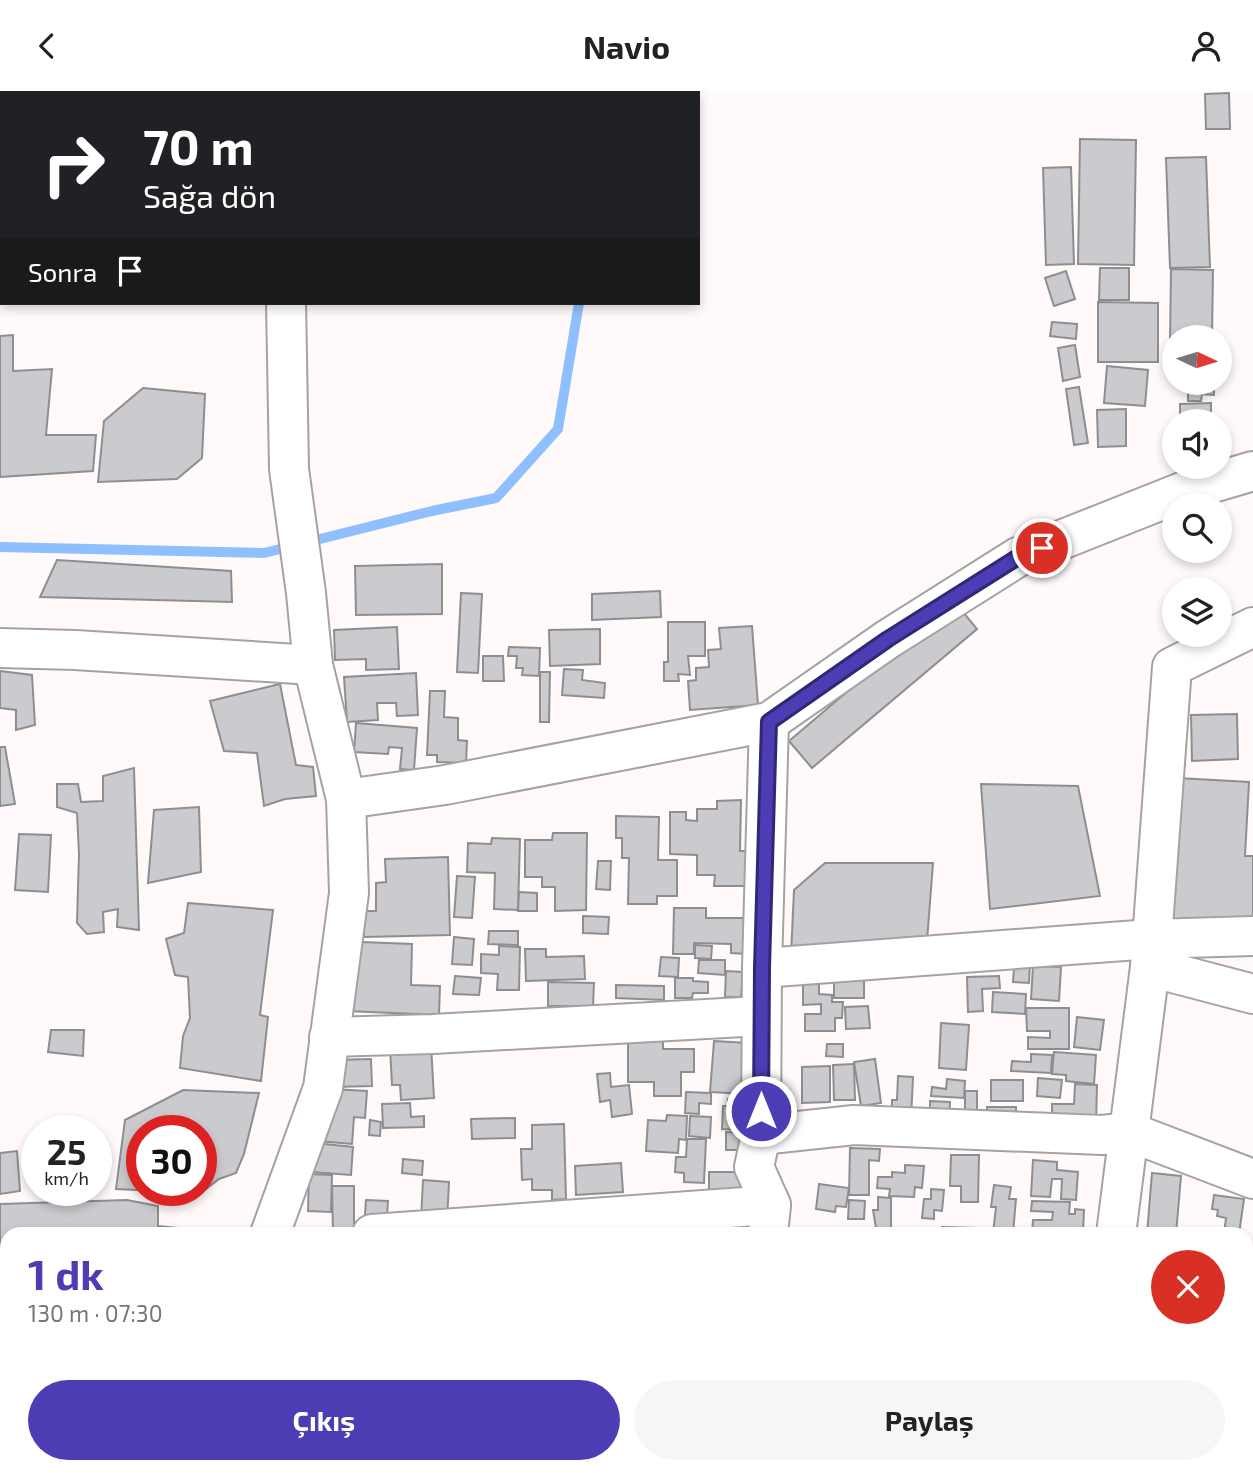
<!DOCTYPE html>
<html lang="tr">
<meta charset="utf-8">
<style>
:root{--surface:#fff;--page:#f6f6f6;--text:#222;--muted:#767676;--accent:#4c3db4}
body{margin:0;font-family:"Exo 2",sans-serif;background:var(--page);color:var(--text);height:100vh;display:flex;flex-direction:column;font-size:26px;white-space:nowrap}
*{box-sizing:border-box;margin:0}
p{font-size:23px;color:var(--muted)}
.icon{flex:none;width:38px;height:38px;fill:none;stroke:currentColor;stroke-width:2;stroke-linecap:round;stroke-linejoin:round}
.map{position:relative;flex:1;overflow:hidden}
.sheet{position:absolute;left:0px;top:1136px;width:1253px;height:247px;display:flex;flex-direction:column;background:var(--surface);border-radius:21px 21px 0 0;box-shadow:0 4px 10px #0003}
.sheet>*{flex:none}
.top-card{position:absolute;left:0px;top:0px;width:700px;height:214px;box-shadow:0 4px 10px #0003;background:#202124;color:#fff;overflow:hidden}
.needle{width:46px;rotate:94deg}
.fabs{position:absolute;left:1162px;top:234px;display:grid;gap:14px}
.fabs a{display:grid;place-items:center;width:70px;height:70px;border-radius:50%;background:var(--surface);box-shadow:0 4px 10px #0003;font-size:35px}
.speed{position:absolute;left:21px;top:1024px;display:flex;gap:14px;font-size:35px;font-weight:700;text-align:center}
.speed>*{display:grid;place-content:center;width:91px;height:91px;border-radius:50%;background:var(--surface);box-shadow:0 4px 10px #0003;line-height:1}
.speed small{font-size:18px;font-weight:400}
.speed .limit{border:10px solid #d22;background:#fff;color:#111}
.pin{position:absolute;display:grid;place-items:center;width:60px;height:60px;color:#fff;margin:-30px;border:4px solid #fff;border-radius:50%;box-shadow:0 2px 7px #0007}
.me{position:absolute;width:77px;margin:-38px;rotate:0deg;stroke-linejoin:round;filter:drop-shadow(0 0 5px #0008)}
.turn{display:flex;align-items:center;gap:24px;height:147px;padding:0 28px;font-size:32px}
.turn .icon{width:91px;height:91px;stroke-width:2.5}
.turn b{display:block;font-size:49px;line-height:60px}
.then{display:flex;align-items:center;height:66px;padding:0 28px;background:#0003;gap:14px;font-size:26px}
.round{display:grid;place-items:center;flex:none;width:74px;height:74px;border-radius:37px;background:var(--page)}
.overview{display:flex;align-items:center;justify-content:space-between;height:119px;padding:0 28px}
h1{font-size:42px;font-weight:700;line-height:52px;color:var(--accent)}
.primary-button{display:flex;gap:14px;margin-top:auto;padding:14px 28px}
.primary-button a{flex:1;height:80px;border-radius:42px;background:var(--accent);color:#fff;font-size:28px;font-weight:700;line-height:80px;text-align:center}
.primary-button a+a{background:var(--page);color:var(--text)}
header{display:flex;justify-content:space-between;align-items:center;height:91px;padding:0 28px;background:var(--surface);font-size:32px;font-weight:700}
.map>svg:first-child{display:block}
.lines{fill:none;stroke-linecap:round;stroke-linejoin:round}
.stream{stroke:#8fbfff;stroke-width:10}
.building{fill:#cbcbcf;stroke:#8e8e91;stroke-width:2;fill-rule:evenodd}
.minor-casing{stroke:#a7a2a1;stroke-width:42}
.minor{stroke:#fff;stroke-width:38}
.route-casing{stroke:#312875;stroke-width:18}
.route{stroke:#4c3db4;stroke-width:12}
</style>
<header><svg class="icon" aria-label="back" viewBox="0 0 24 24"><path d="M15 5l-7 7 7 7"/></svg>Navio<svg class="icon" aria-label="person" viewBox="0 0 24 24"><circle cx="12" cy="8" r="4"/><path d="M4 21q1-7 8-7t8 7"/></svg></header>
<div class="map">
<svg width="1253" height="1382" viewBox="0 0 1253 1382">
<rect width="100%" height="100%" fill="#fffaf9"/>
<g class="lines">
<!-- stream -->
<g class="stream">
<polyline points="650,2 653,0"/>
<polyline points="0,456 264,462 432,420 496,407 558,338 579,212"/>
</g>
</g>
<!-- building -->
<g class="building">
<polygon points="1229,2 1230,38 1206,38 1205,3"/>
<polygon points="1080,48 1136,49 1134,174 1078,173"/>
<polygon points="1206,66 1210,176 1170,177 1166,67"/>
<polygon points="1071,76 1074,173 1046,174 1043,77"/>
<polygon points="1100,177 1129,177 1129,209 1099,209"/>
<polygon points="1171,178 1213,179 1212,247 1174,247 1174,250 1170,250"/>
<polygon points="1066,180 1075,208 1054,215 1045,187"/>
<polygon points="1098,211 1158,212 1158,271 1098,271"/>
<polygon points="1052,231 1077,233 1076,248 1050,245"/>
<polygon points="13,244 13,280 52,278 46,344 96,344 93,380 0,386 0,245"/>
<polygon points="1075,254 1080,286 1063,290 1058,257"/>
<polygon points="1107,275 1148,279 1145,315 1104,312"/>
<polygon points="1188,292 1214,292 1214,304 1202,303 1201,310 1188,310"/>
<polygon points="1079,296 1088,352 1074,354 1066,298"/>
<polygon points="143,297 205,303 202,367 177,388 98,391 104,330"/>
<polygon points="1211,312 1211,331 1180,331 1180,313"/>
<polygon points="1126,318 1126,355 1098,356 1097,319"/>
<polygon points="57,469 231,480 232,511 40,506"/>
<polygon points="442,473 442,523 356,524 355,475"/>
<polygon points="660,500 661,526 592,529 592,503"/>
<polygon points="461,502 482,503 478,582 457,581"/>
<polygon points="954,510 977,538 812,677 789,650"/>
<polygon points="668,531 705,531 705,565 688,565 690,584 678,583 679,590 664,590 664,571 668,571"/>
<polygon points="752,535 758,614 690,619 688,590 696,589 696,577 709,576 708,559 721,558 719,537"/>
<polygon points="397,536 399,578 366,579 366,568 335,569 334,539"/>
<polygon points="600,538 600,573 550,575 549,539"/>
<polygon points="509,556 540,557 539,585 522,584 523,577 516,577 517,565 508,565"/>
<polygon points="483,565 503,565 504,590 483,590"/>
<polygon points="564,578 583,579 582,589 605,592 604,607 562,604"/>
<polygon points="0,580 32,584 35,634 16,639 16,619 0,617"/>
<polygon points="540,581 550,581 549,631 540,631"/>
<polygon points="416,582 418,624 397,625 396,612 377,612 378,629 347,631 344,586"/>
<polygon points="280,593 296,674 313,676 316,705 285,708 264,715 257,662 224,660 210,610"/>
<polygon points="430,600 445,600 444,626 458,627 458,649 467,650 466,672 437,671 437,664 427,664"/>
<polygon points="1237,623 1238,668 1192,670 1191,624"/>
<polygon points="356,632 417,637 414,679 400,678 402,657 389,656 388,663 354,661"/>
<polygon points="0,656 5,656 15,713 0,715"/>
<polygon points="134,677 139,839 117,836 118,818 103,821 104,841 87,843 77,832 79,763 77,722 57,716 57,693 78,693 81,711 103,710 103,685"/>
<polygon points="1160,686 1249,691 1245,765 1253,765 1253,829 1164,835"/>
<polygon points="981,693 1078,695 1100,805 990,818"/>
<polygon points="741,709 740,760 747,760 747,795 714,795 715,784 697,784 697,764 670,763 670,721 686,721 686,729 697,730 697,718 717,718 717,710"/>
<polygon points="199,716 201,781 148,792 154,719"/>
<polygon points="616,725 659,726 658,769 677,769 677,805 657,805 657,813 628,813 629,767 622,767 622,747 616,747"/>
<polygon points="553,742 587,742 586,819 555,820 555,796 542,796 542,786 525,786 525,749 552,749"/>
<polygon points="19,743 51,744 48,801 15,799"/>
<polygon points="492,747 520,748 518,819 494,818 495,782 467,781 468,752 491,753"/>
<polygon points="448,766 450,844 364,846 364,820 376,820 376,792 386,791 385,768"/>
<polygon points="598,770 611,770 610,799 596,798"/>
<polygon points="825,772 933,772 927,850 791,864 794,799"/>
<polygon points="457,785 475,786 472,827 454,826"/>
<polygon points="519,801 537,802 537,820 518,820"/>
<polygon points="188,812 273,819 260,924 268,926 261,990 180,977 183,945 190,927 188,886 175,884 166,848 184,842"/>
<polygon points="674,817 706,817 706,827 748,827 748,863 731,862 731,853 694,852 694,863 673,863"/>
<polygon points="583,825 609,826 608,843 583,842"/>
<polygon points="489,840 518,840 518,854 488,853"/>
<polygon points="454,846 474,848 472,874 452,873"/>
<polygon points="361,851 412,853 411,894 440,895 439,924 347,920 347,896 356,896"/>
<polygon points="695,854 712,855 711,868 695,867"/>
<polygon points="499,855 520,856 519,899 497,899 498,883 481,882 481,863 499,864"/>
<polygon points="525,858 546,858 546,866 584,865 585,888 526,890"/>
<polygon points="1015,861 1030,872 1029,892 1013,891"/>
<polygon points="661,866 679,867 678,886 659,885"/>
<polygon points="699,869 725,869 725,884 698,882"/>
<polygon points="1033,875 1061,876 1059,910 1031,908"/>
<polygon points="726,880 743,881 741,906 725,906"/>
<polygon points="455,885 481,887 479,904 453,903"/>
<polygon points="999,885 1000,897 982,898 983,920 968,921 967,886"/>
<polygon points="834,886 864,887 864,907 834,907"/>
<polygon points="675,887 693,887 693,890 708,891 708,902 693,902 692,907 675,907"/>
<polygon points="548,891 594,892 593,915 548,915"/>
<polygon points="803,892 819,892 819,903 832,904 832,911 843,911 842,927 835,927 835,940 805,940 805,923 821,923 821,913 803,914"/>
<polygon points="616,894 664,895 664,909 616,907"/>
<polygon points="993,901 1026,903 1025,923 992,921"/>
<polygon points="868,915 870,937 846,938 845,916"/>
<polygon points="1026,917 1069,917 1069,958 1028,958 1028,946 1050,947 1050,940 1027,940"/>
<polygon points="1077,926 1104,929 1100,959 1074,956"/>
<polygon points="941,932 969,934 966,979 939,977"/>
<polygon points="51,939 84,939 83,965 48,961"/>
<polygon points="628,946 663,946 663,958 694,958 694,981 681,981 681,1005 654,1005 654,991 628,991"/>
<polygon points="714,950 748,952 745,1003 710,1001"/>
<polygon points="827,953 843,953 843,966 826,965"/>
<polygon points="431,954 434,1007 401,1009 400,994 392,994 390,957"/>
<polygon points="1054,961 1096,964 1094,993 1066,990 1066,984 1052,983"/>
<polygon points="1031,963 1052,964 1051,982 1011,980 1012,970 1031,971"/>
<polygon points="371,968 372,995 333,996 333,969"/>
<polygon points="875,968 881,1012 861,1015 854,971"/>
<polygon points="854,973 855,1009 834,1009 833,974"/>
<polygon points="830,975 830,1011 802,1012 802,976"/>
<polygon points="610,982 611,996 629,994 632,1023 612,1026 610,1009 600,1011 597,983"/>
<polygon points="898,985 913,986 911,1028 892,1027 892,1009 897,1009"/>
<polygon points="1038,987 1062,989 1060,1007 1037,1005"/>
<polygon points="947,988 965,990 964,1007 931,1005 932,996 946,998"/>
<rect x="991" y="989" width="32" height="21"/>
<polygon points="1075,993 1097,994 1096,1036 1052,1025 1052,1013 1074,1013"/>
<polygon points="331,998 367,1000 365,1027 354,1026 352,1053 318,1050"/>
<path d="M183,999L259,1002L244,1063L236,1082L219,1088L201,1102L116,1098L125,1029ZM142,1040H201V1099H142Z"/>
<rect x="965" y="1000" width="12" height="21"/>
<polygon points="686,1001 711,1002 711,1013 699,1012 699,1023 685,1022"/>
<polygon points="728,1008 740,1009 737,1039 722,1038 723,1015 728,1015"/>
<polygon points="930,1010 950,1011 949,1034 930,1034"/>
<polygon points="410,1012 411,1026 424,1025 424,1036 383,1037 382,1013"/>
<rect x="987" y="1016" width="29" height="19"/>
<polygon points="667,1024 687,1025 686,1049 679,1048 678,1062 646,1060 648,1029 666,1030"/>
<polygon points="690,1025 711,1026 710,1047 689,1045"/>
<polygon points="515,1027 515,1047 472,1048 471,1028"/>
<polygon points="370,1029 381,1031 380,1045 369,1044"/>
<polygon points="564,1033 566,1108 552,1109 552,1099 532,1099 532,1088 522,1089 521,1058 532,1058 532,1034"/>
<polygon points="726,1041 746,1042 746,1059 726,1059"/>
<polygon points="687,1048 706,1048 704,1092 684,1091 684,1082 675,1081 676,1066 686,1066"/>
<polygon points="315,1052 353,1056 351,1084 312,1081"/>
<polygon points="850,1057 880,1058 879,1070 869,1069 869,1104 849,1104"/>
<polygon points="17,1060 20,1100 0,1103 0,1062"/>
<polygon points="951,1064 979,1064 978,1111 961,1111 961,1095 950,1095"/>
<polygon points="403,1068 423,1070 422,1084 402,1082"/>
<polygon points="1033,1069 1057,1071 1057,1079 1078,1081 1076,1109 1061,1108 1062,1088 1052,1088 1050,1106 1031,1105"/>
<polygon points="621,1072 623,1101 576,1104 575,1075"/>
<polygon points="905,1074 924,1075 922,1097 915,1096 914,1106 889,1105 890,1098 877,1097 878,1086 892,1086 892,1081 905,1082"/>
<polygon points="709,1081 743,1081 743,1100 709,1099"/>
<polygon points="1152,1082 1181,1085 1176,1143 1147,1143"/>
<polygon points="309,1083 332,1084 331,1121 308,1120"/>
<polygon points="423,1089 449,1091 447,1130 421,1129"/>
<polygon points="819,1093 849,1097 846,1116 836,1115 835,1121 816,1118"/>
<polygon points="994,1094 1011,1096 1009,1108 1016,1108 1013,1143 993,1142 996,1116 991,1116"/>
<polygon points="332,1095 354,1095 354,1142 333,1142"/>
<polygon points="931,1098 944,1099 942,1120 934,1119 934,1128 922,1127 924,1108 931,1108"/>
<polygon points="1214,1104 1244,1108 1239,1143 1224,1143 1226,1127 1217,1125 1218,1119 1212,1118"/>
<polygon points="878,1106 891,1107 891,1137 876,1137 873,1119 878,1119"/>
<polygon points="127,1109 158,1115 158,1135 188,1138 188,1143 7,1143 7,1327 3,1312 0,1313 0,1113"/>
<polygon points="366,1109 388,1110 386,1140 364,1138"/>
<polygon points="849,1109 865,1110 864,1128 848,1128"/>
<polygon points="1032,1110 1070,1111 1069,1123 1075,1123 1075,1118 1084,1119 1083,1143 1032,1142 1033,1129 1052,1129 1053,1121 1031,1120"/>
<polygon points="942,1136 978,1137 978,1143 942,1143"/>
<polygon points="1246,1220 1253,1220 1253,1256 1246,1255"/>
<polygon points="510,1376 544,1376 543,1382 509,1380"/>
<polygon points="619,1376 652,1376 653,1382 613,1382 613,1378 619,1378"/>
<polygon points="716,1376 733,1376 733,1382 691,1382 692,1379"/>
</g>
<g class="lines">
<!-- minor casing -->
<g class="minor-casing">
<g id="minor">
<polyline points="287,2 287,0"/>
<polyline points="0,557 75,559 313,574"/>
<polyline points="346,708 445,694 769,631 888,548 1018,466 1182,401 1253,380"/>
<polyline points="1150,876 1253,903"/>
<polyline points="762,877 1151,848 1253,845"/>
<polyline points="329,946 433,943 761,925"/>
<polyline points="761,1044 854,1034 1102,1044 1130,1041 1253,1088"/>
<polyline points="270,1143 323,997 349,802 346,708 313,574 306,502 289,378 286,212"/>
<polyline points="372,1143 771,1114"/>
<polyline points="768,1143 771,1114 754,1076 761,1044 762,877 769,631"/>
<polyline points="1116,1143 1150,876 1172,576 1253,536"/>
<polyline points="1246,1268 1253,1269"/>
<polyline points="239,1382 240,1376"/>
<polyline points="266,1382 288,1379 302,1382"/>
<polyline points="753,1382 753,1376"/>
<polyline points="1007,1382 1127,1376"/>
</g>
</g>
<!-- minor -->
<use href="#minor" class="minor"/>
</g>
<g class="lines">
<!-- route casing -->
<g class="route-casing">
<polyline id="route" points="761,1020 762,877 769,631 888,548 1018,466 1042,457"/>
</g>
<!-- route -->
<use href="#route" class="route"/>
</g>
</svg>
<div class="fabs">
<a><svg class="needle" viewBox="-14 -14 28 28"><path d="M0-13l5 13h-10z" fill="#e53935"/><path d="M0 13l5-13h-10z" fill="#767676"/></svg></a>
<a><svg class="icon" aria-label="sound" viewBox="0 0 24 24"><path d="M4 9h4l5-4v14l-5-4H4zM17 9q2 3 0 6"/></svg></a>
<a><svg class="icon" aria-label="search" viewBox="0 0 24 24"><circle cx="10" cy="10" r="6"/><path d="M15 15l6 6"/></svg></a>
<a><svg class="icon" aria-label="layers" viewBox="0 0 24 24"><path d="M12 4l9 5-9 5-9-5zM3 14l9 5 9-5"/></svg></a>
</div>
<div class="speed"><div>25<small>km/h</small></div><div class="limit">30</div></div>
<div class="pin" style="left:1042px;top:457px;background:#d93025"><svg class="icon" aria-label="arrive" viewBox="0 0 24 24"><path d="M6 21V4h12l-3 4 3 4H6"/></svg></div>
<svg class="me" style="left:761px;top:1020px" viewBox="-20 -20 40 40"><circle r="17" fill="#4c3db4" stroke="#fff" stroke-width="3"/><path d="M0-11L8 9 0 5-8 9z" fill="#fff"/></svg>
<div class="top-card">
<div class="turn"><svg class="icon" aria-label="right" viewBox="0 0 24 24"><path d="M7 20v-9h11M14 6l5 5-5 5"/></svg><div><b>70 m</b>Sağa dön</div></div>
<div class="then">Sonra<svg class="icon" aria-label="arrive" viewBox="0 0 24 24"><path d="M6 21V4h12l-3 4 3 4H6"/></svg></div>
</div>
<section class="sheet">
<div class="overview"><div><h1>1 dk</h1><p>130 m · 07:30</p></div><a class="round" style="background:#d93025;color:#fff"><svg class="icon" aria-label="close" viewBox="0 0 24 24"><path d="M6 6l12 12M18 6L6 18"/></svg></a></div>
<div class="primary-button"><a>Çıkış</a><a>Paylaş</a></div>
</section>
</div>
